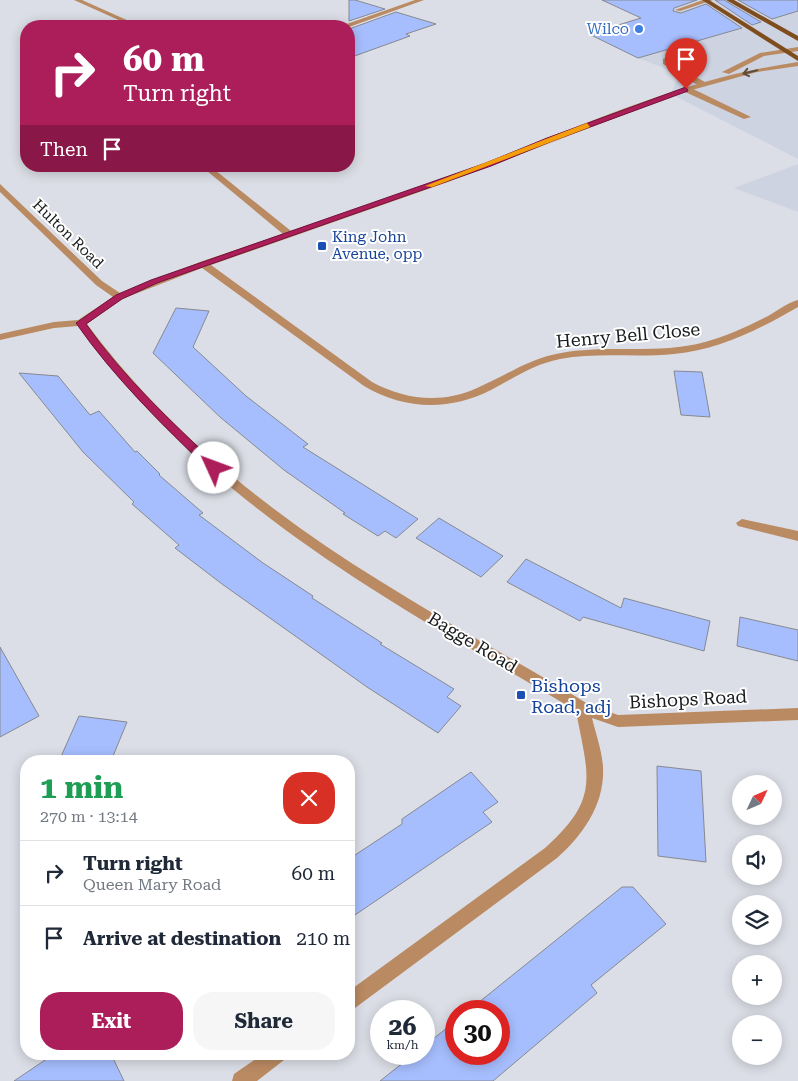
<!DOCTYPE html>
<meta charset="utf-8">
<style>
:root{--surface:#fff;--page:#f6f6f7;--text:#1f2937;--muted:#747a83;--line:#e0e1e3;--accent:#ac1e5a}
body{margin:0;font-family:"Roboto Serif",serif;background:var(--page);color:var(--text);height:100vh;display:flex;flex-direction:column;font-size:19px;white-space:nowrap}
*{box-sizing:border-box;margin:0}
p{font-size:16px;color:var(--muted)}
.icon{flex:none;width:28px;height:28px;fill:none;stroke:currentColor;stroke-width:2;stroke-linecap:round;stroke-linejoin:round}
.map{position:relative;flex:1;overflow:hidden}
.sheet{position:absolute;left:20px;top:755px;width:335px;height:305px;display:flex;flex-direction:column;background:var(--surface);border-radius:20px;box-shadow:0 2px 12px #0003}
.sheet>*{flex:none}
.top-card{position:absolute;left:20px;top:20px;width:335px;height:152px;border-radius:20px;box-shadow:0 2px 12px #0003;background:#ac1e5a;color:#fff;overflow:hidden}
.needle{width:32px;rotate:46deg}
.fabs{position:absolute;left:732px;top:775px;display:grid;gap:10px}
.fabs a{display:grid;place-items:center;width:50px;height:50px;border-radius:50%;background:var(--surface);box-shadow:0 2px 12px #0003;font-size:25px}
.speed{position:absolute;left:370px;top:1000px;display:flex;gap:10px;font-size:25px;font-weight:700;text-align:center}
.speed>*{display:grid;place-content:center;width:65px;height:65px;border-radius:50%;background:var(--surface);box-shadow:0 2px 12px #0003;line-height:1}
.speed small{font-size:12px;font-weight:400}
.speed .limit{border:8px solid #d22;background:#fff;color:#111}
.pin{position:absolute;display:grid;place-items:center;width:42px;height:42px;color:#fff;margin:-51px -21px;border-radius:50% 50% 50% 0;rotate:-45deg;box-shadow:0 0 5px #0007}
.pin .icon{rotate:45deg}
.me{position:absolute;width:55px;margin:-28px;rotate:313deg;stroke-linejoin:round;filter:drop-shadow(0 0 4px #0008)}
.turn{display:flex;align-items:center;gap:18px;height:105px;padding:0 20px;font-size:22px}
.turn .icon{width:65px;height:65px;stroke-width:2.5}
.turn b{display:block;font-size:35px;line-height:42px}
.then{display:flex;align-items:center;height:48px;padding:0 20px;background:#0003;gap:10px;font-size:19px}
.round{display:grid;place-items:center;flex:none;width:52px;height:52px;border-radius:20px;background:var(--page)}
.overview{display:flex;align-items:center;justify-content:space-between;height:85px;padding:0 20px}
h1{font-size:30px;font-weight:700;line-height:38px;color:#1e9e55}
.action{display:flex;gap:10px;margin-top:auto;padding:10px 20px}
.action a{flex:1;height:58px;border-radius:20px;background:var(--accent);color:#fff;font-size:20px;font-weight:700;line-height:58px;text-align:center}
.action a+a{background:var(--page);color:var(--text)}
ul{padding:0;list-style:none}
li{display:flex;align-items:center;gap:15px;height:65px;padding:0 20px;border-top:1px solid var(--line)}
li div{flex:1}
li b{display:block;font-size:19px}
li em{font-style:normal}
.map>svg:first-child{display:block}
.built{fill:#ced3e2}
.building{fill:#a7befe;stroke:#868990}
.lines{fill:none;stroke-linecap:round;stroke-linejoin:round}
.service{fill:#ba8a62;fill-rule:evenodd}
.minor{fill:#ba8a62;fill-rule:evenodd}
.primary{fill:#7e4c1d;fill-rule:evenodd}
.oneway{stroke:#614d3c}
.route{fill:#ac1e5a;stroke:#70143a}
.slow{fill:#f59e0b}
.shop-dot{fill:#3f7fe0;stroke:#fff;stroke-width:2}
.transit-dot{fill:#1a4fb4;stroke:#fff;stroke-width:2}
.labels{text-anchor:middle;dominant-baseline:central;stroke-width:4;stroke-linejoin:round;paint-order:stroke}
.far-shop-label{font-size:15px;fill:#366cbe;stroke:#fff;text-anchor:end}
.far-street-label{font-size:15px;fill:#191b1d;stroke:#fff}
.far-transit-label{font-size:15px;fill:#164399;stroke:#fff;text-anchor:start}
.street-label{font-size:18px;fill:#191b1d;stroke:#fff}
.transit-label{font-size:18px;fill:#164399;stroke:#fff;text-anchor:start}
</style>
<div class="map">
<svg width="798" height="1081" viewBox="0 0 798 1081">
<rect width="100%" height="100%" fill="#dbdee6"/>
<!-- built -->
<g class="built">
<polygon points="688,0 798,0 798,159 671,94 679,74 638,58 627,22 664,11"/>
<polygon points="798,164 798,212 734,188"/>
</g>
<!-- building -->
<g class="building">
<polygon points="349,0 355,0 385,9 349,21"/>
<polygon points="602,0 697,0 674,8 673,11 681,13 706,4 742,28 638,58 589,34 641,18"/>
<polygon points="715,0 724,0 761,22 752,25"/>
<polygon points="738,0 798,0 798,11 772,19"/>
<polygon points="396,12 436,24 406,34 410,36 349,58 349,29"/>
<polygon points="176,308 209,311 193,347 246,396 308,444 303,447 418,519 396,538 385,531 378,536 343,514 345,513 284,470 220,417 153,353"/>
<polygon points="674,371 702,372 710,417 681,415"/>
<polygon points="19,373 58,376 90,415 99,411 135,452 137,451 160,474 159,475 203,513 199,515 263,563 313,596 312,598 382,643 380,644 454,689 447,697 461,706 438,733 367,687 222,584 175,548 179,545 132,504 134,502 83,452"/>
<polygon points="439,518 503,556 481,577 416,538"/>
<polygon points="526,559 621,608 624,598 710,621 704,651 583,617 580,621 507,582"/>
<polygon points="740,617 798,630 798,661 737,646"/>
<polygon points="0,647 39,716 0,737"/>
<polygon points="79,716 127,722 111,761 59,761"/>
<polygon points="657,766 701,771 706,862 658,856"/>
<polygon points="471,772 498,802 483,812 492,822 349,919 349,859 402,824 402,819"/>
<polygon points="622,887 633,887 666,924 591,985 597,993 493,1081 380,1081 414,1054 424,1054 424,1046 456,1021 456,1054 499,1054 499,1011 468,1011"/>
<polygon points="54,1054 111,1054 124,1081 14,1081"/>
</g>
<g class="lines">
<!-- service -->
<g class="service">
<polygon points="703,0 713,0 680,11 675,10"/>
<polygon points="673,55 676,57 669,62 705,82 705,86 699,86 663,64 663,59"/>
<polygon points="683,87 689,87 751,117 744,119 683,91"/>
</g>
<!-- minor -->
<g class="minor">
<polygon points="74,0 82,0 140,26 132,26"/>
<polygon points="415,0 424,0 349,27 341,26"/>
<polygon points="798,47 798,51 764,56 729,74 722,72 760,53"/>
<path d="M798,62V66L757,72L681,93L448,182L211,265L372,382C405,400 442,404 477,388C506,376 529,358 561,353C608,344 658,355 705,342C727,336 748,326 768,316C777,311 787,303 798,300V307C760,329 719,350 674,354C637,358 598,352 560,359C534,364 514,378 491,390C450,411 404,410 364,386L202,268L122,299L87,324C166,430 268,512 380,581C448,624 519,662 588,704L618,715L798,708V720L618,727L592,718C596,734 602,751 603,767C605,804 583,835 557,858L355,1008L349,1011V991L545,848C601,798 588,776 576,711C508,669 437,631 369,587C255,514 159,436 78,326L54,328L0,340V334L54,322L78,320L113,297L96,285L0,192V184L102,281L120,293L200,262L283,234L201,166H210L291,231C368,205 444,179 520,149C615,112 696,77 798,62Z"/>
<polygon points="742,519 798,531 798,541 738,526 736,523"/>
<polygon points="263,1054 287,1054 284,1060 257,1081 232,1081 234,1074"/>
</g>
<!-- primary -->
<g class="primary">
<polygon points="702,0 709,0 798,56 798,61"/>
<polygon points="726,0 734,0 798,36 798,41"/>
</g>
</g>
<!-- one-way arrows -->
<defs><path id="oneway-shaft" d="M-6 0H5M1.5-3L5.5 0L1.5 3" fill="none" stroke-width="1.6" stroke-linecap="round" stroke-linejoin="round" transform="scale(1.25)"/></defs>
<use class="oneway" href="#oneway-shaft" transform="translate(750 72) rotate(166)"/>
<!-- route -->
<path class="route" d="M686,87L688,91L552,141L491,166L157,283L122,299L86,324C123,377 171,421 218,466V471H210C162,424 114,378 76,323L116,295L151,280L486,163L547,138Z"/>
<!-- slow -->
<polygon class="slow" points="587,123 590,127 432,187 425,186"/>
<!-- markers -->
<circle class="shop-dot" cx="639" cy="29" r="5"/>
<g class="transit-dot">
<rect x="317" y="241" width="10" height="10" rx="2.5"/>
<rect x="516" y="690" width="10" height="10" rx="2.5"/>
</g>
<g class="labels">
<!-- far-shop labels -->
<g class="far-shop-label">
<text x="629" y="29">Wilco</text>
</g>
<!-- far-street labels -->
<g class="far-street-label">
<text transform="translate(68 234) rotate(44)">Hulton Road</text>
</g>
<!-- far-transit labels -->
<g class="far-transit-label">
<text x="332" y="237">King John<tspan x="332" dy="17">Avenue, opp</tspan></text>
</g>
<!-- street labels -->
<g class="street-label">
<text transform="translate(628 335) rotate(-5)">Henry Bell Close</text>
<text transform="translate(473 642) rotate(31)">Bagge Road</text>
<text transform="translate(688 699) rotate(-3)">Bishops Road</text>
</g>
<!-- transit labels -->
<g class="transit-label">
<text x="531" y="685">Bishops<tspan x="531" dy="21">Road, adj</tspan></text>
</g>
</g>
</svg>
<div class="fabs">
<a><svg class="needle" viewBox="-14 -14 28 28"><path d="M0-13l5 13h-10z" fill="#e53935"/><path d="M0 13l5-13h-10z" fill="#747a83"/></svg></a>
<a><svg class="icon" aria-label="sound" viewBox="0 0 24 24"><path d="M4 9h4l5-4v14l-5-4H4zM17 9q2 3 0 6"/></svg></a>
<a><svg class="icon" aria-label="layers" viewBox="0 0 24 24"><path d="M12 4l9 5-9 5-9-5zM3 14l9 5 9-5"/></svg></a>
<a>+</a>
<a>−</a>
</div>
<div class="speed"><div>26<small>km/h</small></div><div class="limit">30</div></div>
<div class="pin" style="left:686px;top:89px;background:#d93025"><svg class="icon" aria-label="arrive" viewBox="0 0 24 24"><path d="M6 21V4h12l-3 4 3 4H6"/></svg></div>
<svg class="me" style="left:214px;top:468px" viewBox="-20 -20 40 40"><circle r="19" fill="#fff"/><path d="M0-13L10 11 0 6-10 11z" fill="#ac1e5a"/></svg>
<div class="top-card">
<div class="turn"><svg class="icon" aria-label="right" viewBox="0 0 24 24"><path d="M7 20v-9h11M14 6l5 5-5 5"/></svg><div><b>60 m</b>Turn right</div></div>
<div class="then">Then<svg class="icon" aria-label="arrive" viewBox="0 0 24 24"><path d="M6 21V4h12l-3 4 3 4H6"/></svg></div>
</div>
<section class="sheet">
<div class="overview"><div><h1>1 min</h1><p>270 m · 13:14</p></div><a class="round" style="background:#d93025;color:#fff"><svg class="icon" aria-label="close" viewBox="0 0 24 24"><path d="M6 6l12 12M18 6L6 18"/></svg></a></div>
<ul>
<li><svg class="icon" aria-label="right" viewBox="0 0 24 24"><path d="M7 20v-9h11M14 6l5 5-5 5"/></svg><div><b>Turn right</b><p>Queen Mary Road</p></div><em>60 m</em></li>
<li><svg class="icon" aria-label="arrive" viewBox="0 0 24 24"><path d="M6 21V4h12l-3 4 3 4H6"/></svg><div><b>Arrive at destination</b></div><em>210 m</em></li>
</ul>
<div class="action"><a>Exit</a><a>Share</a></div>
</section>
</div>
